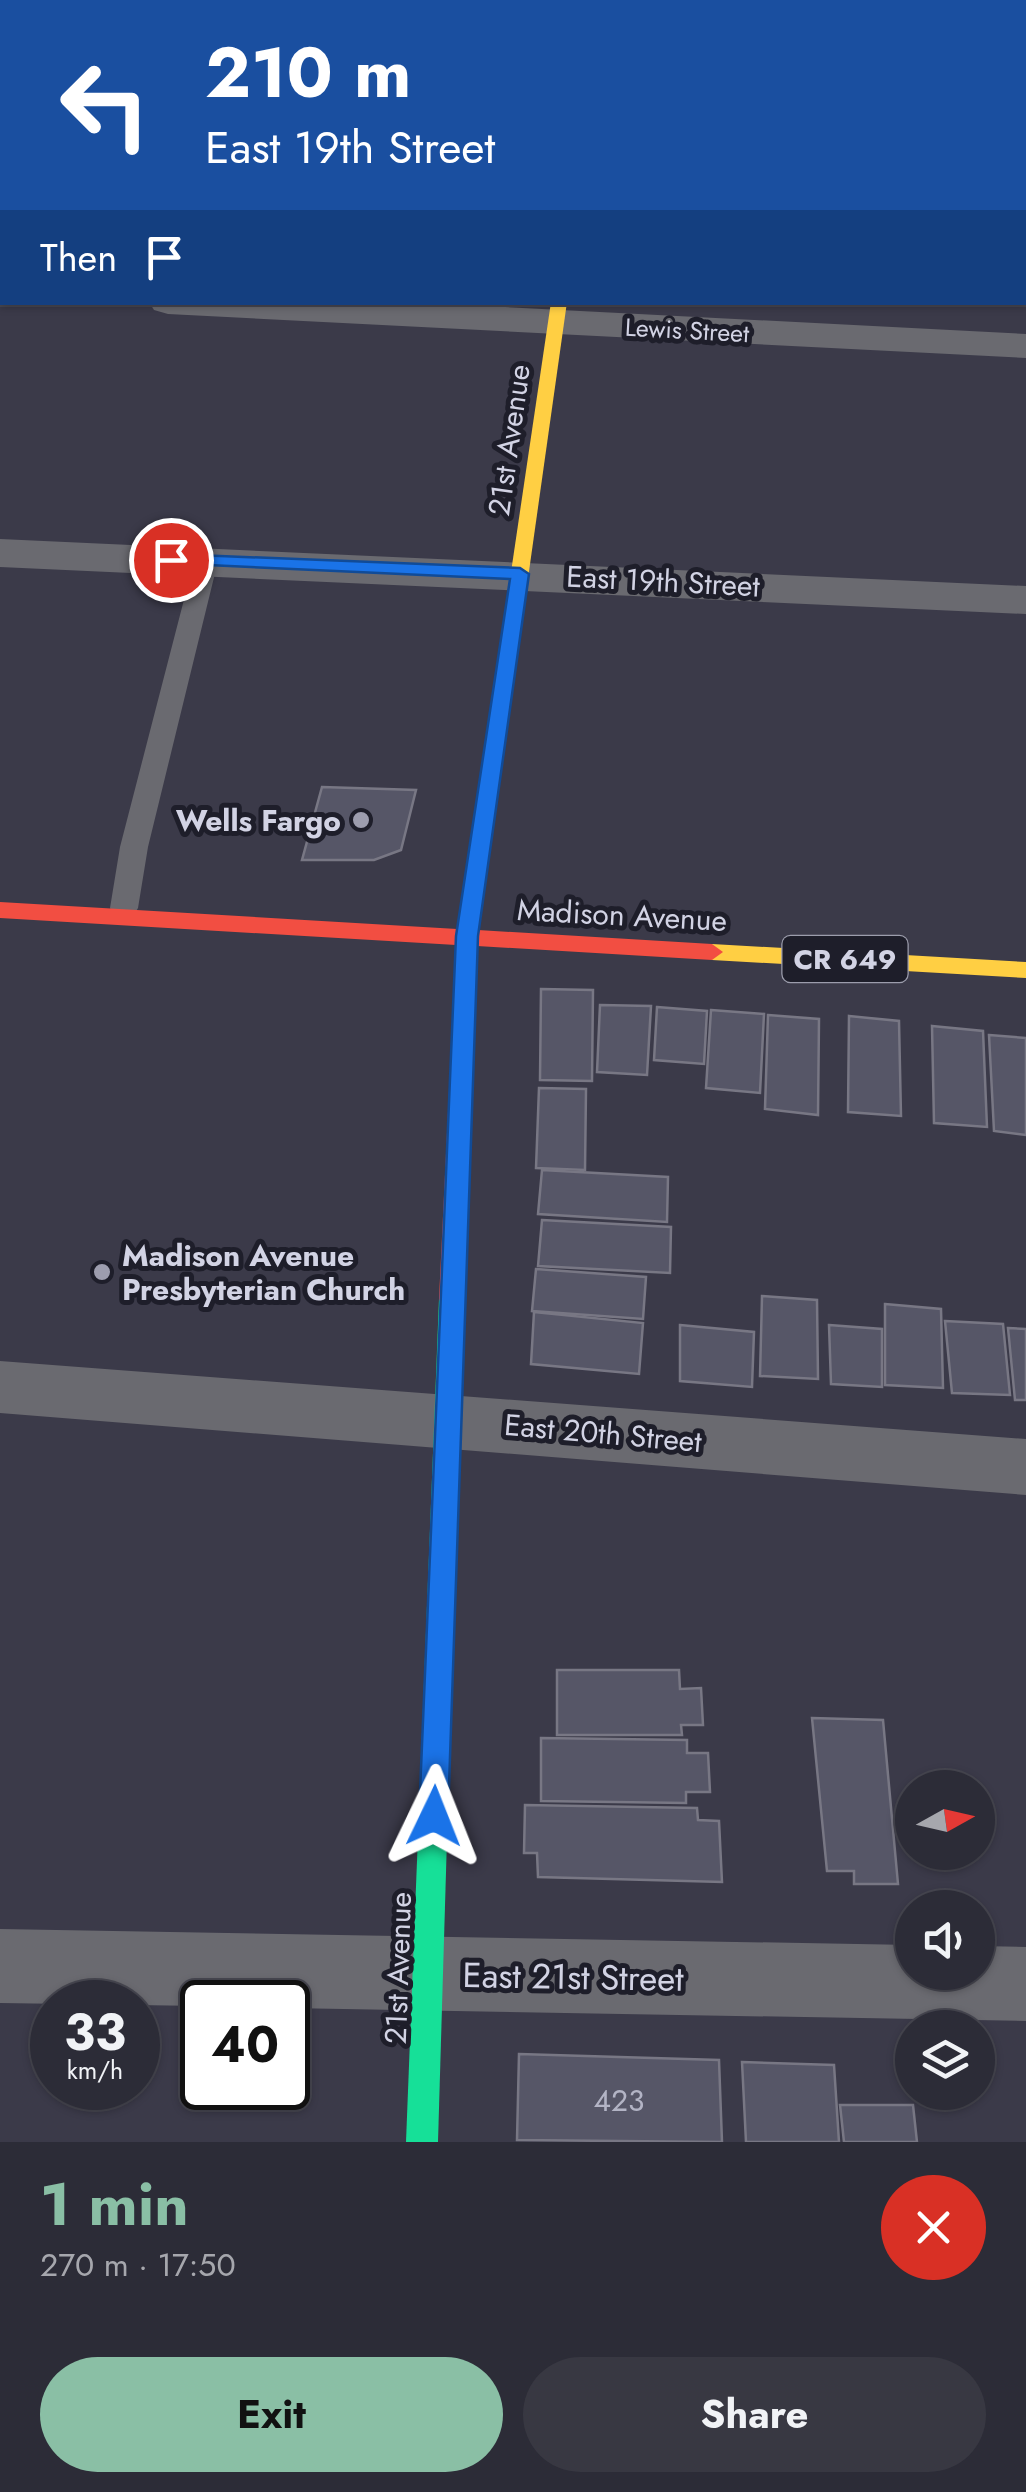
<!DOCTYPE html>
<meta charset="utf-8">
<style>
:root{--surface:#2c2c37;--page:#383842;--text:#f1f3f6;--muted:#a6a7ad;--line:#484852;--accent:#8abfa5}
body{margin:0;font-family:Jost,sans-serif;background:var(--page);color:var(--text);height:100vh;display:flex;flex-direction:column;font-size:38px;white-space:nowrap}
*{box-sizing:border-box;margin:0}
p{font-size:32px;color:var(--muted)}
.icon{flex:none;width:55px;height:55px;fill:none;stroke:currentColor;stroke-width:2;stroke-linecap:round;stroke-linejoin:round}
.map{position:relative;height:2142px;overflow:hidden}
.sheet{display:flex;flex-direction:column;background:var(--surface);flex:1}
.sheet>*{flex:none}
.top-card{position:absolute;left:0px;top:0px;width:1028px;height:305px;box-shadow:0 2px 8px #0004,0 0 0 2px var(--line);background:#1a4fa0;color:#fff;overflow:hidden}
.needle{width:65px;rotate:82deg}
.tools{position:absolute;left:895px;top:1770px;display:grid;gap:20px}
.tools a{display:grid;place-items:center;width:100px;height:100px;border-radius:50%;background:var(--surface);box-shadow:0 2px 8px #0004,0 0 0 2px var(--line);font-size:50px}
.speed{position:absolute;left:30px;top:1980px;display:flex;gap:20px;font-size:50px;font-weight:700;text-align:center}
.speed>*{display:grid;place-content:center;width:130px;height:130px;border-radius:50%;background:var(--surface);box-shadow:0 2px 8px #0004,0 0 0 2px var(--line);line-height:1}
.speed small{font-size:25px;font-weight:400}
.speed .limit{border:5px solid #111;border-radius:15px;background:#fff;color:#111}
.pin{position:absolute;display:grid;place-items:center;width:85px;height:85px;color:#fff;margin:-42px;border:5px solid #fff;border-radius:50%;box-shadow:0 2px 10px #0007}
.me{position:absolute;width:110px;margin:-55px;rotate:2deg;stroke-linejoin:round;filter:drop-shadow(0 0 8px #0008)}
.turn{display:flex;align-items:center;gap:35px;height:210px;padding:0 40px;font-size:45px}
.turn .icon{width:130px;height:130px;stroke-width:2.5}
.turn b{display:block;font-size:70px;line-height:85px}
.then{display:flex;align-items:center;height:95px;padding:0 40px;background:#0003;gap:20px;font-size:38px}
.round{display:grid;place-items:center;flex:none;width:105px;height:105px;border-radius:52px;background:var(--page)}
.head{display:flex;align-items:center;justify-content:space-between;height:170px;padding:0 40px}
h1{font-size:60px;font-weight:700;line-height:75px;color:var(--accent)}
.primary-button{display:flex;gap:20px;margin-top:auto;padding:20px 40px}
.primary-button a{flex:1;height:115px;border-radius:60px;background:var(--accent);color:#111;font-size:40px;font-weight:700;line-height:115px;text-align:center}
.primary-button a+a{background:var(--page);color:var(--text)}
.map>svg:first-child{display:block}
.building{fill:#565667;stroke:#787784;stroke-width:2.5}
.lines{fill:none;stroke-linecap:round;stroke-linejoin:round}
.lane{fill:#6a6a70;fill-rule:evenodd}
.street{fill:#6a6a70;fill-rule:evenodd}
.fast{fill:#16e098;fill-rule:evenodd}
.slow{fill:#ffcf43;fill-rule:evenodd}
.jam{fill:#f24e42;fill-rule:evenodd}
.route{fill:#1a73e8;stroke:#114b97;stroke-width:2.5}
.poi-dot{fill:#9d9dae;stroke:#1e1e2a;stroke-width:4}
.labels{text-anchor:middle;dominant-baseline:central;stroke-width:10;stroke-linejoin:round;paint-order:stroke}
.far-street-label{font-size:25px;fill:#d2d3e4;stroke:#1e1e2a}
.shield{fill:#1e1e2a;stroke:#9c9dac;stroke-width:2.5}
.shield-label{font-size:28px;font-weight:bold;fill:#d2d3e4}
.street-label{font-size:30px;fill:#d2d3e4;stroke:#1e1e2a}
.poi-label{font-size:30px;font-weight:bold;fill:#d2d3e4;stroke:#1e1e2a;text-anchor:end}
.near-number-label{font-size:30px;fill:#b3b4c5}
.near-street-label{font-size:35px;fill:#d2d3e4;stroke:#1e1e2a}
</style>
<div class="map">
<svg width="1026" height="2142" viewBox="0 0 1026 2142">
<rect width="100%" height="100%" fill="#3b3a49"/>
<!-- building -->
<g class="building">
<polygon points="322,787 416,790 401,850 374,860 302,860"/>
<polygon points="541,989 593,990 592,1081 540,1080"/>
<polygon points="600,1005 651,1006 647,1075 597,1072"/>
<polygon points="657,1007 707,1011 704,1064 654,1060"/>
<polygon points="711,1010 764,1014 760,1093 706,1088"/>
<polygon points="768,1015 819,1019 818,1115 765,1109"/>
<polygon points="849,1016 899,1021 901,1116 848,1112"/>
<polygon points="932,1026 983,1031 987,1127 934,1123"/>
<polygon points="989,1035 1026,1038 1026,1135 994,1131"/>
<polygon points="539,1088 586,1089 585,1170 536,1168"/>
<polygon points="542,1170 668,1177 667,1222 538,1214"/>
<polygon points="542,1220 671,1227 670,1273 538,1266"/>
<polygon points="536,1269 646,1277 643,1319 532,1311"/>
<polygon points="762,1296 817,1300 818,1379 760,1376"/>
<polygon points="885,1304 941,1309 943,1388 885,1385"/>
<polygon points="534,1312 643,1323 639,1374 531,1364"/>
<polygon points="945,1321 1003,1324 1010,1395 952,1393"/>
<polygon points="680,1325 754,1332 752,1387 680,1381"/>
<polygon points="829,1325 882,1329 882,1387 831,1384"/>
<polygon points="1008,1328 1026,1329 1026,1400 1015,1400"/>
<polygon points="557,1670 679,1670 680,1689 701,1688 703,1725 681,1725 682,1735 557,1735"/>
<polygon points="812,1718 883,1720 898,1884 854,1884 854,1871 827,1871"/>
<polygon points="541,1738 687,1740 687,1753 708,1753 710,1792 686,1792 686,1803 541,1801"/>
<polygon points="525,1805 697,1808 698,1820 719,1821 722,1882 538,1877 537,1853 524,1853"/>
<polygon points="519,2054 719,2060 722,2142 517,2140"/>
<polygon points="742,2062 834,2065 839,2142 746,2142"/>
<polygon points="840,2105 913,2105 917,2142 844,2142"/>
</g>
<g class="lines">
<!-- lane -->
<g class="lane">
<rect x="391" y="0" width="18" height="2"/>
<polygon points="206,554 218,561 148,847 138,908 134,915 114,915 110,908 120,847 194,561"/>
</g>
<!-- street -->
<g class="street">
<rect x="1025" y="105" width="1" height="20"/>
<polygon points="149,302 406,302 1026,334 1026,358 168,314 154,310"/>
<polygon points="0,539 1026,586 1026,614 0,567"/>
<polygon points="0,1361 1026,1439 1026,1495 0,1413"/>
<polygon points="0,1929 912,1945 912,1972 978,1972 978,1946 1026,1947 1026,2021 288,2008 288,2002 202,2002 202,2006 0,2003"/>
</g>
<!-- fast -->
<g class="fast">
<polygon points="596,0 610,0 610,2 597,2"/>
<polygon points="2,252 2,263 0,264 0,253"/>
<polygon points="451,1289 460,1292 463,1299 438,2142 406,2142 439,1299 442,1292"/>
</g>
<!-- slow -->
<g class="slow">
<polygon points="102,0 116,0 117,2 104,2"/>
<polygon points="2,206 2,217 0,218 0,207"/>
<polygon points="0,294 2,302 7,302 0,304"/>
<polygon points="551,302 567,302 486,876 476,883 466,876"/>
<polygon points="712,944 1026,962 1026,978 712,960 701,952"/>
</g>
<!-- jam -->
<polygon class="jam" points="476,869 486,876 478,930 712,944 723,952 712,960 477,946 463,1299 460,1306 451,1309 442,1306 439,1299 456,945 0,918 0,902 457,929 466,876"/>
</g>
<!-- route -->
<polygon class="route" points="171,554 520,568 529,574 478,936 448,1816 444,1826 434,1831 423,1826 419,1816 456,936 510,579 165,563 162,560"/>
<!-- markers -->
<g class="poi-dot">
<circle cx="361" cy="820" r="10"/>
<circle cx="102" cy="1272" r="10"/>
</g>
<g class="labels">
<!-- far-street labels -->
<g class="far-street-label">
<text transform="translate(687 330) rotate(3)">Lewis Street</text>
</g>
<!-- shield labels -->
<rect class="shield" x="782.5" y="936" width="125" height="46" rx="8"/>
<g class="shield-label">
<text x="845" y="959">CR 649</text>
</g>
<!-- street labels -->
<g class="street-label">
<text transform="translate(509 440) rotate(-82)">21st Avenue</text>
<text transform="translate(663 581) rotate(3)">East 19th Street</text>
<text transform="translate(622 915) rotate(3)">Madison Avenue</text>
<text transform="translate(603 1433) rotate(5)">East 20th Street</text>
<text transform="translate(398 1968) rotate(-88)">21st Avenue</text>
</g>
<!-- poi labels -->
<g class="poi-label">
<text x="341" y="820">Wells Fargo</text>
<text x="122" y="1255" text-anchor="start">Madison Avenue<tspan x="122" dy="34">Presbyterian Church</tspan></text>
</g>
<!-- near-number labels -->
<g class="near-number-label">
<text x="619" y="2100">423</text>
</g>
<!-- near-street labels -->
<g class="near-street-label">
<text transform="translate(573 1977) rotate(1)">East 21st Street</text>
</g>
</g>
</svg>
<div class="tools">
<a><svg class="needle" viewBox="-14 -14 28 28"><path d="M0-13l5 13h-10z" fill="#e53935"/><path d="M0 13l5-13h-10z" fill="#a6a7ad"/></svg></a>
<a><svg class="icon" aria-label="sound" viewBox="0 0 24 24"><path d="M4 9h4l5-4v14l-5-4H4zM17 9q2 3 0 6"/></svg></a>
<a><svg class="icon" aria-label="layers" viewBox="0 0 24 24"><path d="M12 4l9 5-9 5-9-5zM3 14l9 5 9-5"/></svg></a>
</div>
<div class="speed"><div>33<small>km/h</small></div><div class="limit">40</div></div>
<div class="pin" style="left:171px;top:560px;background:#d93025"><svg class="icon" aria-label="arrive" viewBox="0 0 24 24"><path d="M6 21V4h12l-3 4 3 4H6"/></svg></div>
<svg class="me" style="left:434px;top:1816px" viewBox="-20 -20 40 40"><path d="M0-17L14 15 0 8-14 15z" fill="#1a73e8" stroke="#fff" stroke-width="4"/></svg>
<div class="top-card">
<div class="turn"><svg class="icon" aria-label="left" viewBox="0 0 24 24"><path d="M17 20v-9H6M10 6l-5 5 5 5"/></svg><div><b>210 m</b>East 19th Street</div></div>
<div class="then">Then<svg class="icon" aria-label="arrive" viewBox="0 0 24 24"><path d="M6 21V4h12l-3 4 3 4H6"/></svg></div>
</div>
</div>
<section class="sheet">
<div class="head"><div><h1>1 min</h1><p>270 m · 17:50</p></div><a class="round" style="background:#d93025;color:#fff"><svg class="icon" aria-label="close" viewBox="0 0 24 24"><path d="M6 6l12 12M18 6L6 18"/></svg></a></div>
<div class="primary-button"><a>Exit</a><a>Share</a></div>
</section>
